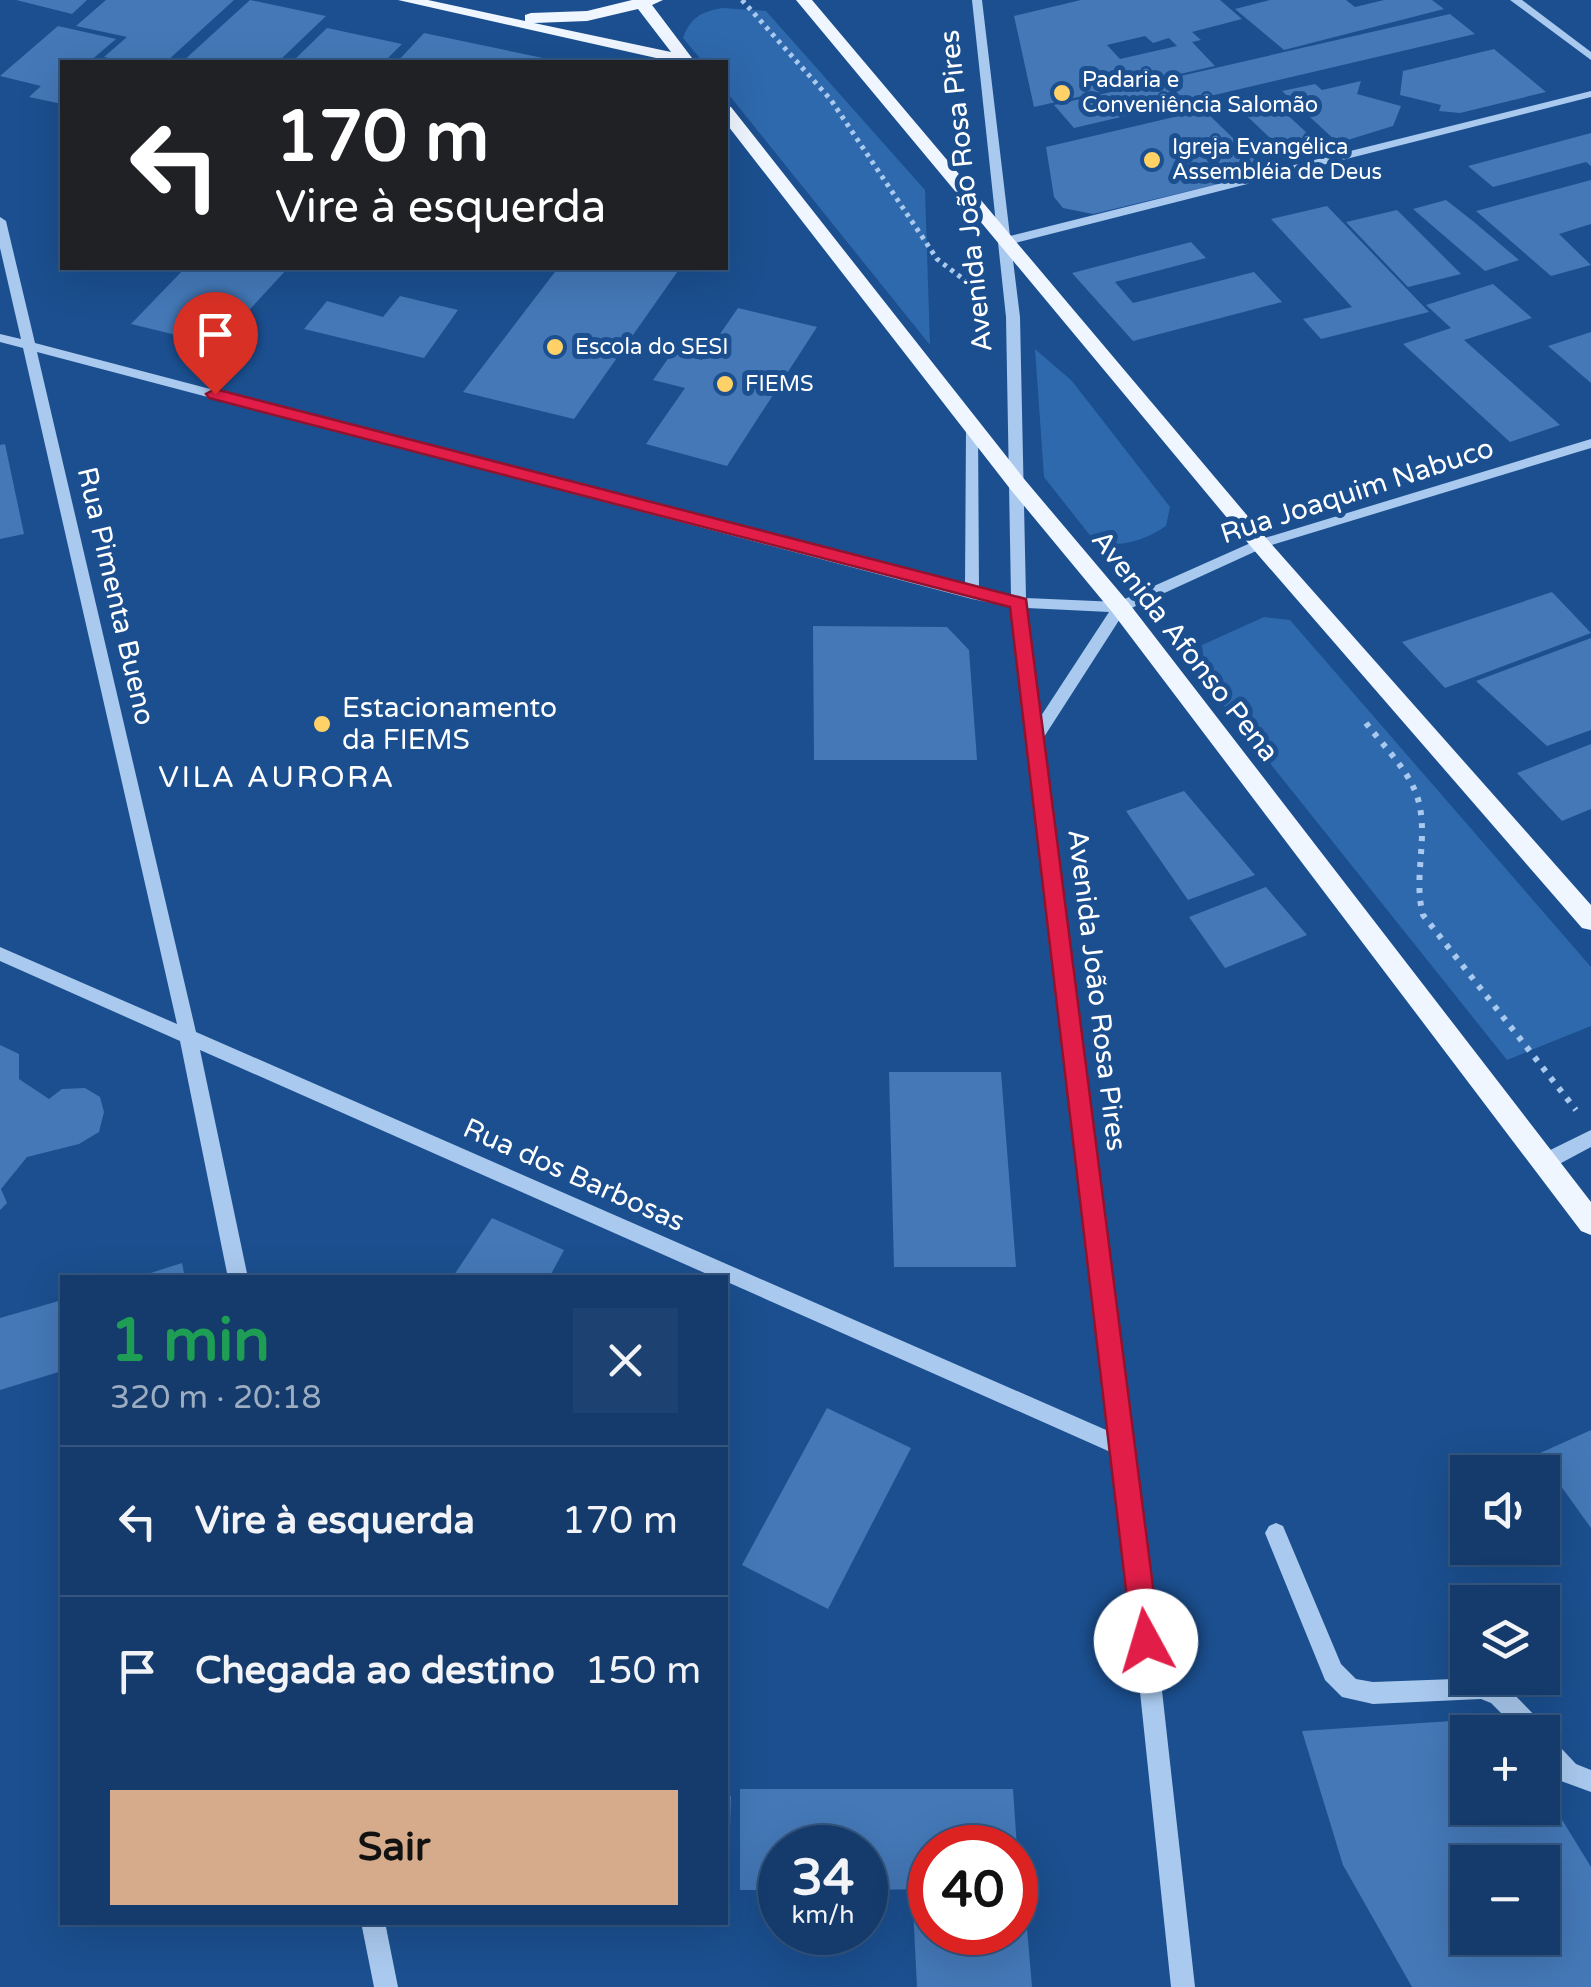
<!DOCTYPE html>
<html lang="pt">
<meta charset="utf-8">
<style>
:root{--surface:#143b6b;--page:#1d4271;--text:#f1f3f6;--muted:#9dadc1;--line:#33557e;--accent:#d6ab8b}
body{margin:0;font-family:"Varela Round",sans-serif;background:var(--page);color:var(--text);height:100vh;display:flex;flex-direction:column;font-size:38px;white-space:nowrap}
*{box-sizing:border-box;margin:0}
p{font-size:32px;color:var(--muted)}
.icon{flex:none;width:55px;height:55px;fill:none;stroke:currentColor;stroke-width:2;stroke-linecap:round;stroke-linejoin:round}
.map{position:relative;flex:1;overflow:hidden}
.drawer{position:absolute;left:60px;top:1275px;width:668px;height:650px;display:flex;flex-direction:column;background:var(--surface);border-radius:0px;box-shadow:0 10px 40px #0002,0 0 0 2px var(--line)}
.drawer>*{flex:none}
.top-card{position:absolute;left:60px;top:60px;width:668px;height:210px;border-radius:0px;box-shadow:0 10px 40px #0002,0 0 0 2px var(--line);background:#202124;color:#fff;overflow:hidden}
.controls{position:absolute;left:1450px;top:1455px;display:grid;gap:20px}
.controls a{display:grid;place-items:center;width:110px;height:110px;border-radius:0px;background:var(--surface);box-shadow:0 10px 40px #0002,0 0 0 2px var(--line);font-size:50px}
.speed{position:absolute;left:758px;top:1825px;display:flex;gap:20px;font-size:50px;font-weight:700;text-align:center}
.speed>*{display:grid;place-content:center;width:130px;height:130px;border-radius:50%;background:var(--surface);box-shadow:0 10px 40px #0002,0 0 0 2px var(--line);line-height:1}
.speed small{font-size:25px;font-weight:400}
.speed .limit{border:15px solid #d22;background:#fff;color:#111}
.pin{position:absolute;display:grid;place-items:center;width:85px;height:85px;color:#fff;margin:-102px -42px;border-radius:50% 50% 50% 0;rotate:-45deg;box-shadow:0 0 10px #0007}
.pin .icon{rotate:45deg}
.me{position:absolute;width:110px;margin:-55px;rotate:354deg;stroke-linejoin:round;filter:drop-shadow(0 0 8px #0008)}
.turn{display:flex;align-items:center;gap:35px;height:210px;padding:0 50px;font-size:45px}
.turn .icon{width:130px;height:130px;stroke-width:2.5}
.turn b{display:block;font-size:70px;line-height:85px}
.round{display:grid;place-items:center;flex:none;width:105px;height:105px;border-radius:0px;background:var(--page)}
.head{display:flex;align-items:center;justify-content:space-between;height:170px;padding:0 50px}
h1{font-size:60px;font-weight:700;line-height:75px;color:#1e9e55}
.button{display:flex;gap:20px;margin-top:auto;padding:20px 50px}
.button a{flex:1;height:115px;border-radius:0px;background:var(--accent);color:#111;font-size:40px;font-weight:700;line-height:115px;text-align:center}
ul{padding:0;list-style:none}
li{display:flex;align-items:center;gap:30px;height:150px;padding:0 50px;border-top:2px solid var(--line)}
li div{flex:1}
li b{display:block;font-size:38px}
li em{font-style:normal}
.map>svg:first-child{display:block}
.green{fill:#2e69ad}
.building{fill:#4478b7;fill-rule:evenodd}
.lines{fill:none;stroke-linecap:round;stroke-linejoin:round}
.path-far1{stroke:#a9c9ee;stroke-width:5;stroke-dasharray:4 5;stroke-linecap:butt}
.path{stroke:#a9c9ee;stroke-width:6;stroke-dasharray:5 8;stroke-linecap:butt}
.minor{fill:#a9c9ee;fill-rule:evenodd}
.major{fill:#f0f6ff;fill-rule:evenodd}
.route{fill:#e11d48;stroke:#92132f;stroke-width:2.5}
.poi-dot{fill:#ffd166;stroke:#1b4f8f;stroke-width:4}
.labels{text-anchor:middle;dominant-baseline:central;stroke-width:10;stroke-linejoin:round;paint-order:stroke}
.far-poi-label{font-size:22px;fill:#fff;stroke:#1b4f8f;text-anchor:start}
.street-label{font-size:28px;fill:#fff;stroke:#1b4f8f}
.poi-label{font-size:28px;fill:#fff;stroke:#1b4f8f;text-anchor:start}
.neighbourhood-label{font-size:30px;letter-spacing:2.5px;fill:#fff;stroke:#1b4f8f}
</style>
<div class="map">
<svg width="1591" height="1987" viewBox="0 0 1591 1987">
<rect width="100%" height="100%" fill="#1b4f8f"/>
<!-- green -->
<g class="green">
<path d="M722,8L766,11L925,190L930,345L725,90V62H703L683,38C691,17 701,12 722,8Z"/>
<path d="M1035,349L1072,381L1170,507L1166,526C1144,541 1122,547 1096,543L1044,477Z"/>
<polygon points="1264,617 1290,620 1591,967 1591,1026 1507,1060 1206,683 1202,645"/>
</g>
<!-- building -->
<g class="building">
<polygon points="16,0 87,0 72,14"/>
<polygon points="106,0 234,0 166,62 129,62 104,57 127,37 76,26"/>
<polygon points="250,0 326,16 278,62 182,62"/>
<path d="M1081,0H1220L1242,19L1192,32L1201,40L1192,42L1215,66L1034,107L1014,16ZM1145,36L1153,43L1169,38L1177,46L1120,59L1107,45Z"/>
<polygon points="1270,0 1346,0 1355,7 1384,0 1432,0 1444,9 1284,50 1235,9"/>
<polygon points="1450,14 1475,34 1074,128 1054,105"/>
<polygon points="58,26 116,39 89,62 62,62 62,104 29,97 41,86 0,76"/>
<polygon points="327,28 402,44 384,62 292,62"/>
<polygon points="424,33 543,58 539,62 397,62"/>
<polygon points="1494,49 1546,92 1460,113 1439,111 1441,105 1400,95 1403,71"/>
<polygon points="1361,81 1357,94 1401,106 1393,126 1338,143 1282,91 1315,84 1322,90"/>
<polygon points="1266,95 1321,146 1288,155 1233,103"/>
<polygon points="1204,110 1268,172 1093,214 1063,208 1054,197 1046,147"/>
<polygon points="1591,133 1591,166 1586,162 1493,187 1468,166"/>
<polygon points="1591,180 1591,224 1559,234 1591,265 1551,276 1476,211"/>
<polygon points="1446,200 1474,222 1519,260 1485,271 1413,209"/>
<polygon points="1327,206 1429,312 1321,339 1303,319 1352,307 1271,219"/>
<polygon points="1397,210 1461,274 1408,287 1346,222"/>
<polygon points="1191,242 1206,258 1115,282 1133,303 1254,272 1282,302 1133,341 1072,273"/>
<polygon points="185,268 288,268 217,345 131,324"/>
<polygon points="558,268 680,268 574,419 463,392"/>
<polygon points="1493,284 1532,318 1464,340 1560,425 1510,442 1403,344 1451,328 1426,305"/>
<polygon points="400,296 458,310 424,358 304,329 327,301 383,317"/>
<polygon points="738,308 817,327 727,466 646,444 685,388 653,380 672,353 702,360"/>
<polygon points="1591,332 1591,383 1548,346"/>
<polygon points="5,444 24,534 0,539 0,445"/>
<polygon points="1552,592 1591,633 1445,688 1402,642"/>
<polygon points="813,626 947,627 969,650 977,760 814,760"/>
<polygon points="1591,638 1591,730 1547,746 1476,681"/>
<polygon points="1591,744 1591,809 1562,821 1517,773"/>
<polygon points="1184,791 1255,875 1188,900 1126,811"/>
<polygon points="1266,887 1307,935 1225,968 1189,917"/>
<polygon points="0,1045 19,1054 19,1079 49,1099 62,1089 85,1088 100,1097 104,1112 99,1132 79,1144 27,1157 1,1189 7,1203 0,1210"/>
<polygon points="889,1072 1001,1072 1016,1267 894,1267"/>
<polygon points="492,1218 564,1250 549,1278 452,1278"/>
<polygon points="182,1263 185,1278 138,1278 138,1277"/>
<polygon points="62,1300 62,1371 0,1390 0,1318"/>
<polygon points="827,1408 911,1448 828,1609 742,1565"/>
<polygon points="1591,1430 1591,1528 1538,1454"/>
<path d="M1496,1718L1505,1732H1468V1808H1542V1787L1591,1867V1987H1412L1343,1865L1302,1731ZM1468,1862H1542V1938H1468Z"/>
<polygon points="740,1789 1013,1789 1017,1848 930,1848 930,1889 865,1890 865,1848 780,1848 780,1890 740,1890"/>
<polygon points="725,1795 731,1796 728,1890 725,1890"/>
<polygon points="1015,1905 1025,1905 1032,1987 917,1987 913,1907 930,1906 930,1932 1015,1932"/>
</g>
<g class="lines">
<!-- path-far1 -->
<polyline class="path-far1" points="742,0 831,100 937,259 980,292"/>
<!-- path -->
<path class="path" d="M1366,723C1384,747 1412,773 1419,803C1428,840 1413,878 1423,915L1576,1110"/>
<!-- minor -->
<g class="minor">
<path d="M972,0H982L1010,236L1591,91V97L1011,244L1020,317L1026,598L1118,602L1255,541L1591,439V448L1265,547L1125,611L1044,737L1135,1448L1195,1987H1171L1115,1454L725,1281V1278H716L200,1050L248,1278H228L180,1041L0,961V947L177,1024L23,348L0,342V334L21,339L0,248V217L6,221L35,343L965,587L966,429L968,426H978L979,590L1011,596L1006,317ZM37,352L972,599L1012,607L1113,1433L196,1032ZM1027,608L1109,612L1041,716Z"/>
<polygon points="1510,0 1522,0 1591,52 1591,60"/>
<polygon points="1591,1130 1591,1147 1550,1169 1543,1171 1536,1169 1534,1163 1536,1157"/>
<polygon points="1276,1523 1283,1526 1341,1664 1356,1679 1373,1682 1482,1678 1499,1684 1507,1687 1543,1724 1546,1732 1576,1764 1591,1770 1591,1792 1561,1781 1542,1760 1542,1732 1520,1732 1491,1703 1481,1699 1373,1704 1342,1697 1325,1680 1265,1533 1269,1526"/>
<polygon points="361,1922 385,1922 398,1987 374,1987"/>
</g>
<!-- major -->
<g class="major">
<path d="M398,0H428L525,21V15L531,13L587,11L632,0H663L652,5L695,62H674ZM638,9L671,52L534,23L587,21Z"/>
<polygon points="796,0 812,0 1267,539 1591,905 1591,930 1582,928 1253,549"/>
<polygon points="725,106 731,107 1025,480 1128,602 1591,1202 1591,1235 1581,1231 1112,612 1011,490 725,122"/>
</g>
</g>
<!-- route -->
<polygon class="route" points="215,389 1026,599 1160,1641 1156,1651 1146,1655 1136,1651 1132,1641 1010,607 209,398 206,394"/>
<!-- markers -->
<g class="poi-dot">
<circle cx="1062" cy="93" r="10"/>
<circle cx="1152" cy="160" r="10"/>
<circle cx="555" cy="347" r="10"/>
<circle cx="725" cy="384" r="10"/>
<circle cx="322" cy="724" r="10"/>
</g>
<g class="labels">
<!-- far-poi labels -->
<g class="far-poi-label">
<text x="1082" y="80">Padaria e<tspan x="1082" dy="25">Conveniência Salomão</tspan></text>
<text x="1172" y="147">Igreja Evangélica<tspan x="1172" dy="25">Assembléia de Deus</tspan></text>
<text x="575" y="347">Escola do SESI</text>
<text x="745" y="384">FIEMS</text>
</g>
<!-- street labels -->
<g class="street-label">
<text transform="translate(966 191) rotate(-96)">Avenida João Rosa Pires</text>
<text transform="translate(1357 491) rotate(-18)">Rua Joaquim Nabuco</text>
<text transform="translate(116 596) rotate(77)">Rua Pimenta Bueno</text>
<text transform="translate(1185 646) rotate(52)">Avenida Afonso Pena</text>
<text transform="translate(1097 990) rotate(83)">Avenida João Rosa Pires</text>
<text transform="translate(574 1175) rotate(24)">Rua dos Barbosas</text>
</g>
<!-- poi labels -->
<g class="poi-label">
<text x="342" y="708">Estacionamento<tspan x="342" dy="32">da FIEMS</tspan></text>
</g>
<!-- neighbourhood labels -->
<g class="neighbourhood-label">
<text x="277" y="777">VILA AURORA</text>
</g>
</g>
</svg>
<div class="controls">
<a><svg class="icon" aria-label="sound" viewBox="0 0 24 24"><path d="M4 9h4l5-4v14l-5-4H4zM17 9q2 3 0 6"/></svg></a>
<a><svg class="icon" aria-label="layers" viewBox="0 0 24 24"><path d="M12 4l9 5-9 5-9-5zM3 14l9 5 9-5"/></svg></a>
<a>+</a>
<a>−</a>
</div>
<div class="speed"><div>34<small>km/h</small></div><div class="limit">40</div></div>
<div class="pin" style="left:215px;top:394px;background:#d93025"><svg class="icon" aria-label="arrive" viewBox="0 0 24 24"><path d="M6 21V4h12l-3 4 3 4H6"/></svg></div>
<svg class="me" style="left:1146px;top:1641px" viewBox="-20 -20 40 40"><circle r="19" fill="#fff"/><path d="M0-13L10 11 0 6-10 11z" fill="#e11d48"/></svg>
<div class="top-card">
<div class="turn"><svg class="icon" aria-label="left" viewBox="0 0 24 24"><path d="M17 20v-9H6M10 6l-5 5 5 5"/></svg><div><b>170 m</b>Vire à esquerda</div></div>
</div>
<section class="drawer">
<div class="head"><div><h1>1 min</h1><p>320 m · 20:18</p></div><a class="round"><svg class="icon" aria-label="close" viewBox="0 0 24 24"><path d="M6 6l12 12M18 6L6 18"/></svg></a></div>
<ul>
<li><svg class="icon" aria-label="left" viewBox="0 0 24 24"><path d="M17 20v-9H6M10 6l-5 5 5 5"/></svg><div><b>Vire à esquerda</b></div><em>170 m</em></li>
<li><svg class="icon" aria-label="arrive" viewBox="0 0 24 24"><path d="M6 21V4h12l-3 4 3 4H6"/></svg><div><b>Chegada ao destino</b></div><em>150 m</em></li>
</ul>
<div class="button"><a>Sair</a></div>
</section>
</div>
